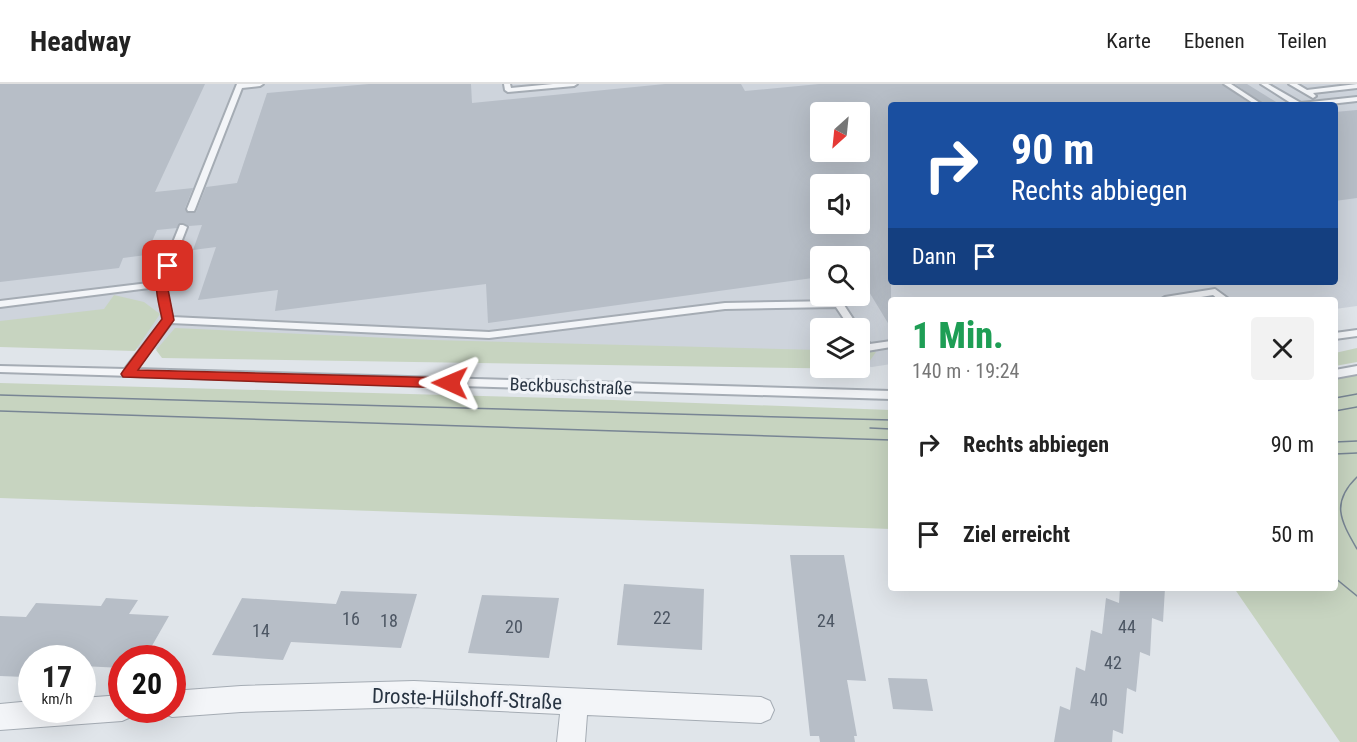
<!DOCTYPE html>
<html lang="de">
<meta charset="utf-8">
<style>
:root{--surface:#fff;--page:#f2f2f2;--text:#222;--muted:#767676;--line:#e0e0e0}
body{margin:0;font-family:"Roboto Condensed",sans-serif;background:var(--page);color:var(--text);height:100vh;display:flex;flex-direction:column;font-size:22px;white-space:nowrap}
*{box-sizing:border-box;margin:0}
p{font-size:20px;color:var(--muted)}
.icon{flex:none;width:33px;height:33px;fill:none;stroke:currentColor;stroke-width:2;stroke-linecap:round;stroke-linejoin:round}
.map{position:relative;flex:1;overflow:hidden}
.drawer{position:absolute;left:888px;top:213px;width:450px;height:294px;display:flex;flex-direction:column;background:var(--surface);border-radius:6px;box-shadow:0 6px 24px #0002}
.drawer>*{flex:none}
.banner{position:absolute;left:888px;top:18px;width:450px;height:183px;border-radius:6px;box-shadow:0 6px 24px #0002;background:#1a4fa0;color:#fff;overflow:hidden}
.needle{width:39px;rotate:207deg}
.controls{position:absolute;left:810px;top:18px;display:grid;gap:12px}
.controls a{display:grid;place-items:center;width:60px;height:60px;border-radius:6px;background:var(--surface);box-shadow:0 6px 24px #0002;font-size:30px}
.speed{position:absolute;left:18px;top:561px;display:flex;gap:12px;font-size:30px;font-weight:700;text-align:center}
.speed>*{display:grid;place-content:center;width:78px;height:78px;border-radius:50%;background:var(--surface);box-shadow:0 6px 24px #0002;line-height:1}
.speed small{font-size:15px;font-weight:400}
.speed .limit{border:9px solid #d22;background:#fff;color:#111}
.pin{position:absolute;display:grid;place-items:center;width:51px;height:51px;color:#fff;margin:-26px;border-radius:12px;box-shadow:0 3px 9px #0006}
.me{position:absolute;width:66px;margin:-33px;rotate:271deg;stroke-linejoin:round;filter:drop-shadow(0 0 4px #0008)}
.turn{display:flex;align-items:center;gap:21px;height:126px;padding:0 24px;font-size:27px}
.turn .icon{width:78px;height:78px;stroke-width:2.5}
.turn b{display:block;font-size:42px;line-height:51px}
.then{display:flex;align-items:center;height:57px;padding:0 24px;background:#0003;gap:12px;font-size:22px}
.round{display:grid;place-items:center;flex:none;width:63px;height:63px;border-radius:6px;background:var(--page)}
.headline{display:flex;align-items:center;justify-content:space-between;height:102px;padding:0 24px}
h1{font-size:36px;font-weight:800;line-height:45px;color:#1e9e55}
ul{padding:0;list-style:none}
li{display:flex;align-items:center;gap:18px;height:90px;padding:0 24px}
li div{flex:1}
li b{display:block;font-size:22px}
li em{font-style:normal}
header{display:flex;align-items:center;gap:36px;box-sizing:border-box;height:84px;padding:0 30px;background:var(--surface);border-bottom:2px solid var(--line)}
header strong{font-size:28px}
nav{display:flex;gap:33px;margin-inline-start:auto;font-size:21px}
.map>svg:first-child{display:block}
.built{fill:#ced4dc;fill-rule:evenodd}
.green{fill:#c7d4c0}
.building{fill:#b7bec7;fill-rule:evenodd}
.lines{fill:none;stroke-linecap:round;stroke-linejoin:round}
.service-casing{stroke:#a5acb4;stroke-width:4}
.minor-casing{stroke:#a5acb4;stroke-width:2}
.service{fill:#f3f5f8;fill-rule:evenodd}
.minor{fill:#f3f5f8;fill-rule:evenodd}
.tram{stroke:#788594;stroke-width:1.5}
.route{fill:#d93025;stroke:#8d1f18;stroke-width:1.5}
.labels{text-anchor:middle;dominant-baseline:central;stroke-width:6;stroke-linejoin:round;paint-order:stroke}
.street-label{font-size:18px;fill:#283442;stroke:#f0f3f7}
.near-number-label{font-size:18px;fill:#4c5663}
.near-street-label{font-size:21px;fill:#283442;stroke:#f0f3f7}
</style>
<header>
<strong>Headway</strong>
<nav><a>Karte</a><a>Ebenen</a><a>Teilen</a></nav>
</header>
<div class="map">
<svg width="1357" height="658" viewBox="0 0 1357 658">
<rect width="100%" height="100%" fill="#e0e5ea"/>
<!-- built -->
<path class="built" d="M0,0H1357V222L1335,225V216H891V280L872,283L860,282V244H820V281L0,261ZM891,21H1335V198H891ZM820,28H860V68H820ZM820,100H860V140H820ZM820,172H860V212H820Z"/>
<!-- green -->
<g class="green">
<polygon points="114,211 144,218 160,230 135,267 0,263 0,237 104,225"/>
<polygon points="175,244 433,256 820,266 820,284 860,284 860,267 876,268 864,285 162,274 156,266"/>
<polygon points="1357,264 1357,278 1335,282 1335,269"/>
<polygon points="1357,288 1357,658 1340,658 1234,504 1335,504 1335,293"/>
<polygon points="0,299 558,314 891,326 891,445 0,414"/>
</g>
<!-- building -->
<g class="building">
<path d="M0,0H205L155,108L193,104L185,124L188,129L196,128L206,103L237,99L267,9L369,0H471L472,19L665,0H741L745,7L819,0H1222L1252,21H891V244L860,193V172H820V193L488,239L486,200L275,227L278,206L198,216L216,163L193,166L202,141L189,142L183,139H179L177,144L157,146L146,171L123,174L119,184L0,198ZM820,28H860V68H820ZM820,100H860V140H820Z"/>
<polygon points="1235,0 1247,0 1281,21 1265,21"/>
<polygon points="1357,26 1357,114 1335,117 1335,28"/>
<polygon points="790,471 844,471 866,597 847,596 857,652 854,652 855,658 820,658 819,652 810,652"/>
<polygon points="624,500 704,505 702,566 617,561"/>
<polygon points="1120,504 1165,504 1163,538 1152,534 1150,572 1140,568 1136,608 1127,604 1123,650 1113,646 1112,658 1054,658 1060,622 1070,626 1076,583 1085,587 1091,546 1102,550 1106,514 1119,519"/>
<polygon points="341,507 417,510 401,564 291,558 283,576 212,571 242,514 336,520"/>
<polygon points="482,511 559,514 549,574 468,569"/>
<polygon points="106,514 138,516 129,530 169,532 145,574 122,574 122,584 82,582 82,574 32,574 32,583 25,593 0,592 0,532 26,533 36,519 101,522"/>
<polygon points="888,594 927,595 933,627 893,625"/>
</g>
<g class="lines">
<!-- service casing -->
<g class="service-casing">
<g id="service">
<polygon points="237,0 263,0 260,2 242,4 195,125 194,127 188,127 187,125"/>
<polygon points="504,0 510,0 511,4 553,0 577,0 574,2 508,8 505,6"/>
<polygon points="1224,0 1231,0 1263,21 1256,21"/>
<polygon points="1261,0 1268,0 1301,19 1357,13 1357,17 1321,21 1294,21"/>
<polygon points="1289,0 1297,0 1307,6 1357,0 1357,4 1313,9 1316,12 1313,14"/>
<polygon points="180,141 183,141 187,143 165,200 172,233 489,248 725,219 839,217 842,218 859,244 850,244 836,223 725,225 489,254 171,239 136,285 891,307 891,315 0,288 0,282 125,285 163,236 157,203 0,223 0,217 157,198"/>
<polygon points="1215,205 1230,216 1219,216 1213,211 1183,216 1160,216 1165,213"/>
<polygon points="1357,246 1357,252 1335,255 1335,249"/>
<polygon points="860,250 863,251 870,260 891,257 891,263 867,267 864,266 860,260"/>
<polygon points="1357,282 1357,290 1335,294 1335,286"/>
</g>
</g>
<!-- minor casing -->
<g class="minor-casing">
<g id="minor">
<polygon points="414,597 761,613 770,617 774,626 770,635 761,639 587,631 585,658 557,658 560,630 414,623 241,628 172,633 163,629 161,626 172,626 172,607 241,602"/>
<polygon points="122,611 122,626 135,626 131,633 122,637 0,646 0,620 32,617 32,626 82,626 82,614"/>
</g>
</g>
<!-- service -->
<use href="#service" class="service"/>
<!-- minor -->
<use href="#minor" class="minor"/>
<!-- tram -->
<g class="tram">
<polyline points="0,311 891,336"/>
<polyline points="1335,314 1357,310"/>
<polyline points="0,327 891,356"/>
<polyline points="1335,327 1357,323"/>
<polyline points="870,344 891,345"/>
<polyline points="1335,358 1357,357"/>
<polyline points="1335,370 1357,369"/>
<path d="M1357,393C1330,419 1341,437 1357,465"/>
<polyline points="1335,494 1357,512"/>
</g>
</g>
<!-- route -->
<path class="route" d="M168,179L173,182L167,200L174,236L138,286L450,294L456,299L450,304L123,293L121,290L123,287L162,235C159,219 148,187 168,179Z"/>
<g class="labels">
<!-- street labels -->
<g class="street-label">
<text transform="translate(571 302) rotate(2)">Beckbuschstraße</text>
</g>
<!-- near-number labels -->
<g class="near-number-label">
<text x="662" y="533">22</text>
<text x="351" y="534">16</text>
<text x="389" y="536">18</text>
<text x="826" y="536">24</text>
<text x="514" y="542">20</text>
<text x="1127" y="542">44</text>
<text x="261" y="546">14</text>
<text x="1113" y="578">42</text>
<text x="1099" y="615">40</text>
</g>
<!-- near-street labels -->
<g class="near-street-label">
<text transform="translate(467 615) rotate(2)">Droste-Hülshoff-Straße</text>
</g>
</g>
</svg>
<div class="controls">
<a><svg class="needle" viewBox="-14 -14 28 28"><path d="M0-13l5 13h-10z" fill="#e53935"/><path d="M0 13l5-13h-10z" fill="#767676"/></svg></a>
<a><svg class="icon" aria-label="sound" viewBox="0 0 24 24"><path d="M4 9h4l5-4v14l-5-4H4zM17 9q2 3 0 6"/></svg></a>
<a><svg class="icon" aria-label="search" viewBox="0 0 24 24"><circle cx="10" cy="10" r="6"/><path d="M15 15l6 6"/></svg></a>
<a><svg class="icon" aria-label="layers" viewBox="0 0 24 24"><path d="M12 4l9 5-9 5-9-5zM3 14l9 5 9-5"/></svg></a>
</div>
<div class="speed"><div>17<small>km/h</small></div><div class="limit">20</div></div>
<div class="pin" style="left:168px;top:182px;background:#d93025"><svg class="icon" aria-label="arrive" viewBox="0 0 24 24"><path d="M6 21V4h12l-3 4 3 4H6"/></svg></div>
<svg class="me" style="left:450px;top:299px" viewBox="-20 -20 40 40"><path d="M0-17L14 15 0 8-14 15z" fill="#d93025" stroke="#fff" stroke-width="4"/></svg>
<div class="banner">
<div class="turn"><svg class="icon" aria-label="right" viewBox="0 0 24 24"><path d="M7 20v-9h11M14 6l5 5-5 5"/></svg><div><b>90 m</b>Rechts abbiegen</div></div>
<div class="then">Dann<svg class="icon" aria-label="arrive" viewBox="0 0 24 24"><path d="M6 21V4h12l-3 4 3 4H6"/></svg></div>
</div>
<section class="drawer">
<div class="headline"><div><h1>1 Min.</h1><p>140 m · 19:24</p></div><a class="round"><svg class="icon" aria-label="close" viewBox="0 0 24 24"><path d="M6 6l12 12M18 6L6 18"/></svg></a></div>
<ul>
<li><svg class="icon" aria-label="right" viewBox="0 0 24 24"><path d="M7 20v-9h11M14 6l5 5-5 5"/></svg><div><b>Rechts abbiegen</b></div><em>90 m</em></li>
<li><svg class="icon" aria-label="arrive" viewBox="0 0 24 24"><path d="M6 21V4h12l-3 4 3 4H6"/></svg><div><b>Ziel erreicht</b></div><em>50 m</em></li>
</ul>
</section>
</div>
